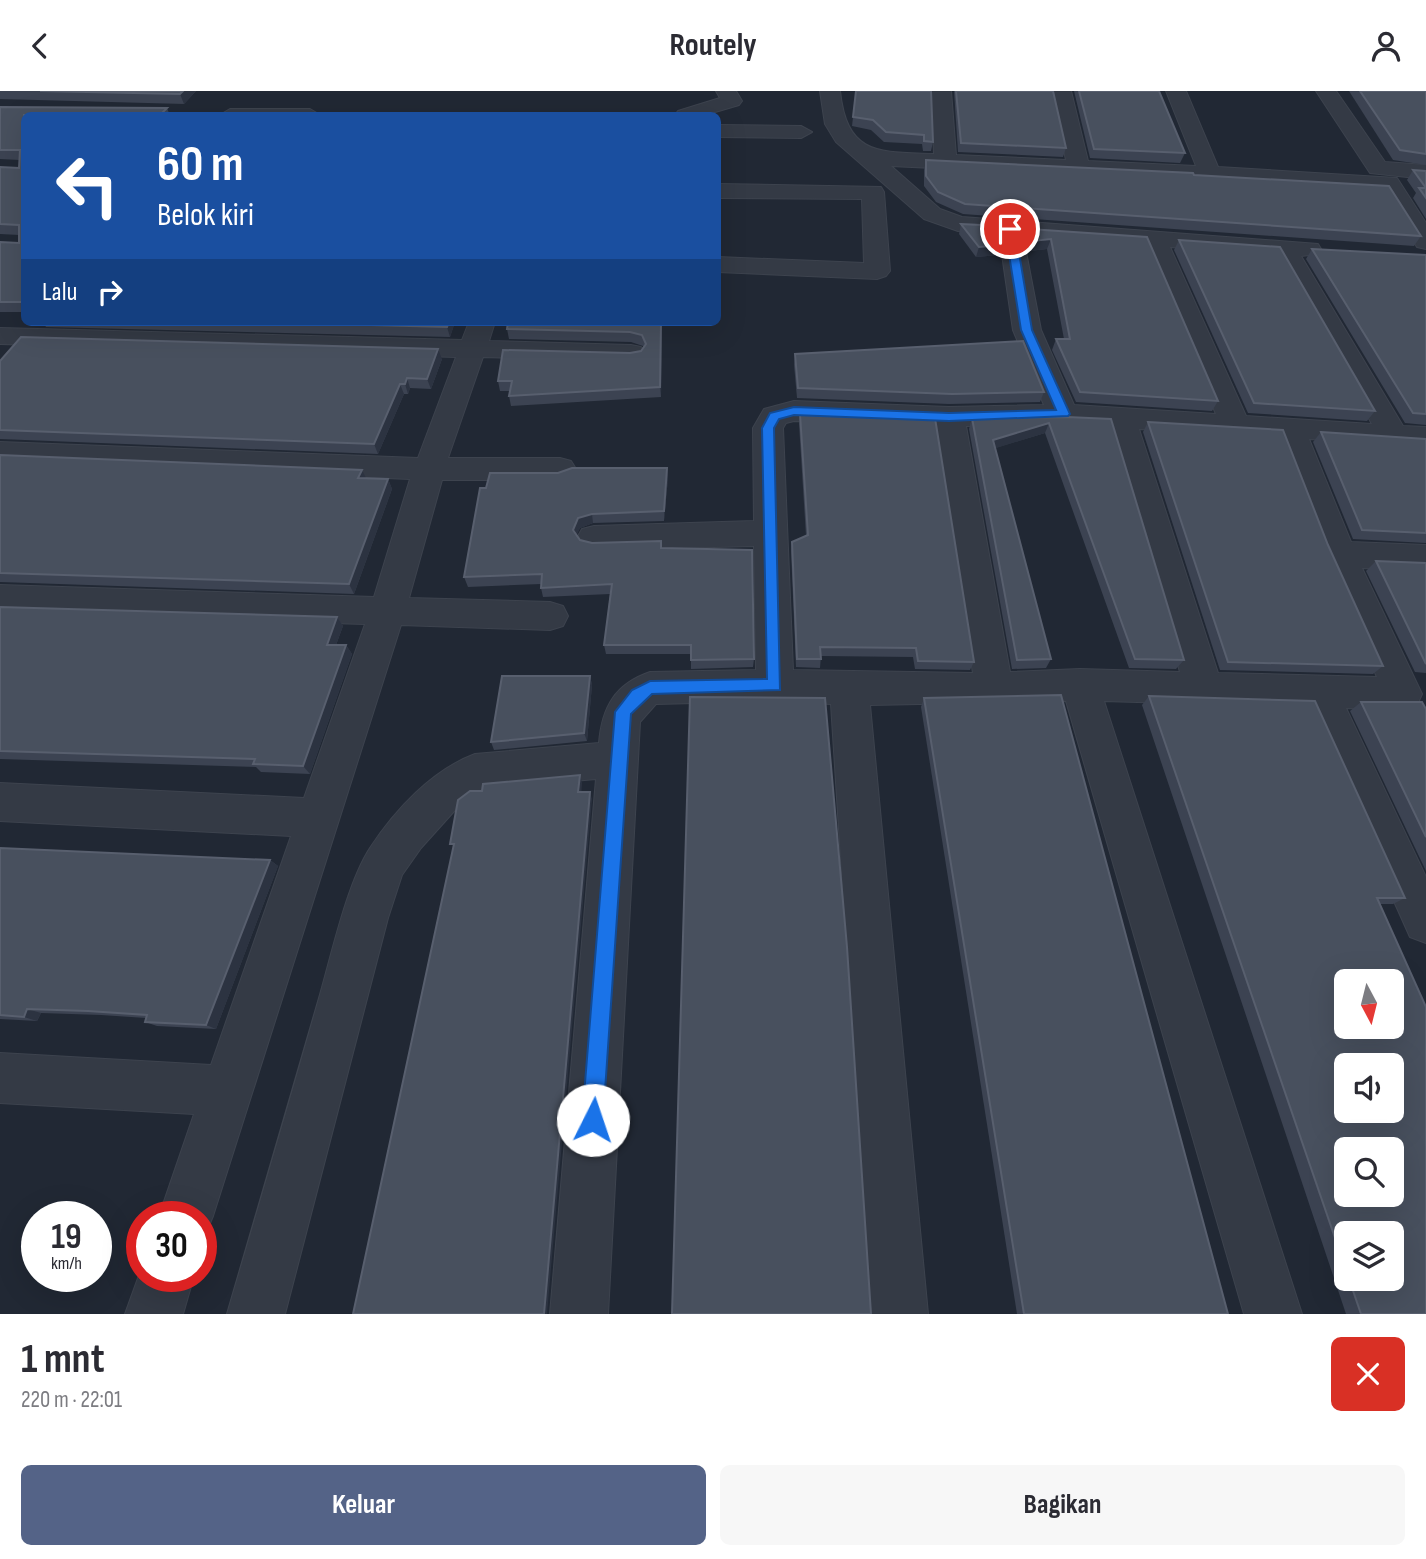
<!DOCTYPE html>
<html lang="id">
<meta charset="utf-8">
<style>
:root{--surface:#fff;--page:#f7f7f7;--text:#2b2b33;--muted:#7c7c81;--accent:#546387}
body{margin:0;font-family:"Sofia Sans Condensed",sans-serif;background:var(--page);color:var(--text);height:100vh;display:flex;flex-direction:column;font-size:26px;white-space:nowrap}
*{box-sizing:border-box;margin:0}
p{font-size:23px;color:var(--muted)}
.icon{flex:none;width:38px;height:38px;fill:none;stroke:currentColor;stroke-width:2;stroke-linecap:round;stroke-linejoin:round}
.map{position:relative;height:1223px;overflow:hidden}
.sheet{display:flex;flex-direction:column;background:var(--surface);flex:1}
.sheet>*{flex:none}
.hud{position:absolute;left:21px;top:21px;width:700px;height:214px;border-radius:10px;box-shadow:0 7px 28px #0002;background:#1a4fa0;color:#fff;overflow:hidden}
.needle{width:46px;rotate:173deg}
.controls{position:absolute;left:1334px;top:878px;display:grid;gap:14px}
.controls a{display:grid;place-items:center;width:70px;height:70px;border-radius:10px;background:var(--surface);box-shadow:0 7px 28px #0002;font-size:35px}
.speed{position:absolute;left:21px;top:1110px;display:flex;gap:14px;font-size:35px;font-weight:700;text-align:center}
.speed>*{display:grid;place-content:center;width:91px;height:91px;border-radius:50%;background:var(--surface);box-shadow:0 7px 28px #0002;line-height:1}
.speed small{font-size:18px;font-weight:400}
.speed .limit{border:10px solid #d22;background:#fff;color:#111}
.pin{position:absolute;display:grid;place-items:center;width:60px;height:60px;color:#fff;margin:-30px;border:4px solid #fff;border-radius:50%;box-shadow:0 2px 7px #0007}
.me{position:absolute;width:77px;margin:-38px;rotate:4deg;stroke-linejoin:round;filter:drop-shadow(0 0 5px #0008)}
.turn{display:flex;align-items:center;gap:24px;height:147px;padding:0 21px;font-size:32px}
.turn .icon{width:91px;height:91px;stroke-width:2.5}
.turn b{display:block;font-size:49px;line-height:60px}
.then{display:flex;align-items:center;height:66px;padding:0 21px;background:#0003;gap:14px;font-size:26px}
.round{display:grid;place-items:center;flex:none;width:74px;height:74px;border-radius:10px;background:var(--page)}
.summary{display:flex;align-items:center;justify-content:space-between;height:119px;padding:0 21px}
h1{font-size:42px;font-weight:700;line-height:52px}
.cta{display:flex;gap:14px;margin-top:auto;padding:14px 21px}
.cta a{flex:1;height:80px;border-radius:10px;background:var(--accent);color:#fff;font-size:28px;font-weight:700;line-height:80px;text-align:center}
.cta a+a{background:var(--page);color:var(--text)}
header{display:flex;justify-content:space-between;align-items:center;height:91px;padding:0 21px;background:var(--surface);font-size:32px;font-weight:700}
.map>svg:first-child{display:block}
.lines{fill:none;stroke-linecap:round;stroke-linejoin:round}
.street-casing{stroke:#3d434e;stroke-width:2}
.street{fill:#343a45;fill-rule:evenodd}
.wall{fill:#3c4352;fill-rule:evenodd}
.shaded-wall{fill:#2c3341}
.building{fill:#48505e;stroke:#585f6e;stroke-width:2;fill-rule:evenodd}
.route{fill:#1a73e8;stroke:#114b97;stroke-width:2}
</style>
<header><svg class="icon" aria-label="back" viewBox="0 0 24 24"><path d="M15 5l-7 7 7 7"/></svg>Routely<svg class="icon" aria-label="person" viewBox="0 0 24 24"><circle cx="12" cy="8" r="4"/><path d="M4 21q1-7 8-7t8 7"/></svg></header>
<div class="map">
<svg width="1426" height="1223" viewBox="0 0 1426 1223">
<rect width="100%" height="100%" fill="#212834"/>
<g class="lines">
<!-- street casing -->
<g class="street-casing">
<g id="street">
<polygon points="716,0 736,0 742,10 739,14 705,24 675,24 678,20 720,7"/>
<path d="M820,0H840C847,65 879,61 934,63L931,0H951L956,64L1066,69L1051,0H1071L1088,70L1196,75L1166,0H1186L1218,76L1397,87L1426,132V158L1417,156L1382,98L891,75L940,118L962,126L1318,153L1321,158L1318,163L1301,165L1403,335L1426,336V356L1309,348L1351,451L1426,454V480L1362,477L1422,603L1417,614L1403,619L1346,617L1426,786V852L1410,846L1307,616L1104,610L1302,1223H1244L1066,610L870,614L928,1223H870L831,613L775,610L656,613L640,631L608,1223H550L596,688L483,698L457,717L421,757L402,784L388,827L285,1223H227C258,1118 289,1013 319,907C331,866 347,792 370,757C395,719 432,679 475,663L599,652C602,616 615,593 650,581L756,579L754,455L594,459L582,456L577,447L582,438L594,435L754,430L753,337L764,318L794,310L949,316L1044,314L1013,239L999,143L958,140L924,128L836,51L825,33ZM1023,145L1144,154L1216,323L1074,314L1041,239ZM1170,156L1276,164L1372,333L1246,325ZM794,330L935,335L973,582L793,579L783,337L786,332ZM1063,333L1108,336L1180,581L1080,578L1010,581L966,335ZM1139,338L1278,346L1322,463L1377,586L1218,582Z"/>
<polygon points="1316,0 1336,0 1385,71 1426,74 1426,88 1370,82"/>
<polygon points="230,18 310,18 320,24 220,24"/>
<polygon points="718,34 801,35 812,41 801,47 718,46"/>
<polygon points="718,93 881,96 884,101 890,180 886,185 877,188 718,181 718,166 864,172 862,108 718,107"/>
<polygon points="469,231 495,231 489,250 631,254 641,256 645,262 641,268 631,270 483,266 448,367 560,367 571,370 576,378 571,386 560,389 442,389 409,507 550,511 563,515 568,525 563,535 550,539 401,534 213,1125 205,1144 201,1146 201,1125 159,1125 194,1023 0,1012 0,962 211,974 291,745 0,730 0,692 304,707 365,533 0,522 0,494 374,506 410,388 0,371 0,351 418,367 456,266 0,253 0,237 462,249"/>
<polygon points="142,1176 142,1185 194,1185 183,1223 125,1223"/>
</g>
</g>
<!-- street -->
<use href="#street" class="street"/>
</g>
<!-- wall -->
<g class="wall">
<polygon points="0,0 196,0 184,13 0,8"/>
<polygon points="856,0 931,0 933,51 931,60 923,60 922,53 884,51 871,39 852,35"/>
<polygon points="954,0 1053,0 1066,57 1063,66 958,61"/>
<polygon points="1074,0 1159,0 1185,62 1180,72 1090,67"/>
<polygon points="1349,0 1426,0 1426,74 1393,69"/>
<polygon points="0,16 167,17 169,22 24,24 24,221 0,221 0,151 19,152 19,144 0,143 0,76 19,77 20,69 0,68"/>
<polygon points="926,69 1194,84 1421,145 1414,155 963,123 936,111 924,95 924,79"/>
<polygon points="1413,79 1426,80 1426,128 1413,107 1416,102 1407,89"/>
<polygon points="961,133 999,164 976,166 959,143"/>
<polygon points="1029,138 1147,146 1218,310 1212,320 1076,311 1052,259 1056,248 1064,248 1047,158 1029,160 1026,148"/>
<polygon points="1179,149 1375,320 1367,330 1248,322 1174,159"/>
<polygon points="1312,158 1426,164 1426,334 1405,332 1306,168"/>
<polygon points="43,231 455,231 450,246 46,236"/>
<polygon points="508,231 662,231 661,306 511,315 509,305 510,300 500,300 498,290 641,260 644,256 643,255 631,251 509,248 507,238"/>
<polygon points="795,263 1044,301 1040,311 949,313 797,307 794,274"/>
<polygon points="442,268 431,298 410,297 408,303 404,303 378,363 0,348 0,270"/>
<polygon points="800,323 974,571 970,579 915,578 913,566 821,565 820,577 796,576 791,460 792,451 806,445 799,333"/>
<polygon points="1067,326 1184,569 1176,578 1129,577 1045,342 995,357 1051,568 1046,577 1012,578 969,338 972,327"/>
<polygon points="1148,331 1328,454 1383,575 1373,583 1220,579 1143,341"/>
<polygon points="1321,341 1426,348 1426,452 1353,448 1313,351"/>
<polygon points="0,364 388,388 392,398 354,503 0,491"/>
<polygon points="667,377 668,387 664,430 593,432 580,437 576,444 580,449 592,452 662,457 754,568 753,576 691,578 691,563 606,563 604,554 610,503 543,506 541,497 541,493 468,496 464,486 486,397 558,382"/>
<polygon points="1376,470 1426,472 1426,582 1415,581 1366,480"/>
<polygon points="0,516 337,526 343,535 336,554 346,554 352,563 310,683 261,681 256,676 0,668"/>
<polygon points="590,585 592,594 587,650 494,659 491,651"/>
<path d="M1149,605L1405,807L1393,813H1380L1426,1223H1346L1142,614ZM1346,1143L1391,1188H1346Z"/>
<polygon points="924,607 1228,1223 1017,1223 921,616"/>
<polygon points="1361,611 1426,618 1426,780 1350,620"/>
<polygon points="0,757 270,769 278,775 216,938 157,935 145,931 146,927 101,924 41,922 37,930 0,928"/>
</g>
<!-- shaded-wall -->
<g class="shaded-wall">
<polygon points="183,0 196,0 184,13 180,3"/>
<polygon points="1051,148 1047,158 1029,160 1032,150"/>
<polygon points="1002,154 999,164 976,166 979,156"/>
<polygon points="449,231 455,231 450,246 447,236"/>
<polygon points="661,231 662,231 661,306 660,296"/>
<polygon points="438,258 442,268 431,298 427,288"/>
<polygon points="407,287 410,297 408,303 405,293"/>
<polygon points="400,293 404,303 378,363 374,353"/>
<polygon points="1049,332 1045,342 990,359 993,349"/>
<polygon points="667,377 668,387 664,430 664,420"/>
<polygon points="362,379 367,389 358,387"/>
<polygon points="388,388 392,398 354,503 349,493"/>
<polygon points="592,423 593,432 580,437 575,448 573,439 578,427"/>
<polygon points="337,526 343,535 333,562 327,554"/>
<polygon points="346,554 352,563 310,683 303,675"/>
<polygon points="590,585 592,594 587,650 584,642"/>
<polygon points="580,684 582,692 581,708 578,701"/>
<polygon points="590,701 592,708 547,1223 544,1223"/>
<polygon points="270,769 278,775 216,938 206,934"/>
<polygon points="27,918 41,922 37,930 24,926"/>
</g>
<!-- building -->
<g class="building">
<polygon points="40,0 183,0 180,3"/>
<polygon points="856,0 931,0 933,51 924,50 924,44 886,41 873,29 853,26"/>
<polygon points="956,0 1053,0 1066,57 961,52"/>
<polygon points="1079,0 1159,0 1185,62 1094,58"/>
<polygon points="1360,0 1426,0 1426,63 1400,59"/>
<polygon points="0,16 167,17 162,22 297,24 24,24 24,211 0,211 0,151 19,152 19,134 0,133 0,76 19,77 20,59 0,59"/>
<polygon points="926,69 1193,82 1194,84 1389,95 1421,145 965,113 938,101 926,85"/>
<polygon points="1413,79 1426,80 1426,97"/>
<polygon points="1419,97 1426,97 1426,107"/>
<polygon points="961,133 1000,135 1002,154 979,156"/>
<polygon points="1029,138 1147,146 1218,310 1080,301 1056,248 1070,248 1051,148 1032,150"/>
<polygon points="1179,149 1280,156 1375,320 1254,312"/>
<polygon points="1312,158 1426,164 1426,323 1413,322"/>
<polygon points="256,231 449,231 447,236"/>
<polygon points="508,231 661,231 660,296 509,305 512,290 498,290 503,259 630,262 641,260 646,253 642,244 630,241 507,238"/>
<polygon points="21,246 438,258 427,288 407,287 405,293 400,293 374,353 0,339 0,270"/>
<polygon points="1023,250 1044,301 952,303 798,297 795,263"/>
<polygon points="800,323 935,327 974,571 918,570 916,557 820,556 821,568 797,568 792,451 808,444"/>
<polygon points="1067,326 1111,328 1184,569 1135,568 1049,332 993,349 1051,568 1017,569 972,327"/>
<polygon points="1148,331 1283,339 1328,454 1383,575 1228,571"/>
<polygon points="1321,341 1426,348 1426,442 1362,439"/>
<polygon points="0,364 362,379 358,387 388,388 349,493 0,482"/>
<polygon points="572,377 667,377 664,420 592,423 578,427 573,439 580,449 592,452 661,450 661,457 752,459 754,568 691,569 691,554 604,554 612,493 541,497 542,483 464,486 480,397 486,397 490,382 558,382"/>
<polygon points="1376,470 1426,472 1426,573"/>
<polygon points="0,516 337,526 327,554 346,554 303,675 253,673 255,668 0,660"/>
<polygon points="502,585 590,585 584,642 491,651"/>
<polygon points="1061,604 1228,1223 1024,1223 924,607"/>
<path d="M1149,605L1315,610L1405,807H1377L1426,916V1223H1361L1349,1188H1391V1143H1346V1179ZM1346,891H1391V936H1346ZM1346,975H1391V1020H1346ZM1346,1059H1391V1104H1346Z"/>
<polygon points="690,606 825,607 847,856 871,1223 672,1223"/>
<polygon points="1361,611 1422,611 1426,618 1426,746"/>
<polygon points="580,684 578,701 590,701 544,1223 353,1223 454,753 450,753 458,709 470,700 482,700 483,693"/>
<polygon points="0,757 270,769 206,934 145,931 147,924 88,920 27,918 24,926 0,924"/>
</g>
<!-- route -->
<polygon class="route" points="1010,135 1015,138 1032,239 1070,323 1068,325 949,330 794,324 779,328 774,337 780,599 652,603 631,623 603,1029 600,1036 593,1039 585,1036 582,1029 615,621 632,599 650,590 767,588 762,337 770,322 794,316 949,322 1056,319 1021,239 1005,138"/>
</svg>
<div class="controls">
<a><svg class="needle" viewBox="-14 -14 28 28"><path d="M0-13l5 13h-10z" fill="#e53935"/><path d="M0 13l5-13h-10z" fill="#7c7c81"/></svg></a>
<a><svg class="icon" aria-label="sound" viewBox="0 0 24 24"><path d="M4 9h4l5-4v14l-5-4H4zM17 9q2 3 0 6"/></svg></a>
<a><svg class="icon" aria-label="search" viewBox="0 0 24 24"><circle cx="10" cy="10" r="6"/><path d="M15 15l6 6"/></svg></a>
<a><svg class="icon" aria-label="layers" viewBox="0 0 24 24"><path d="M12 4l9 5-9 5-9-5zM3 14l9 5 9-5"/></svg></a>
</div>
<div class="speed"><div>19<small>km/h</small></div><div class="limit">30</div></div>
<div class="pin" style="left:1010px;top:138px;background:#d93025"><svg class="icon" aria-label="arrive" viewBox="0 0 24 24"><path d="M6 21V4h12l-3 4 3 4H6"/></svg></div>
<svg class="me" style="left:593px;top:1029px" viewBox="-20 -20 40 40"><circle r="19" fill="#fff"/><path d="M0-13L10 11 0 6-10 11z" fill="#1a73e8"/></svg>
<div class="hud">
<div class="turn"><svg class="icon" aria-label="left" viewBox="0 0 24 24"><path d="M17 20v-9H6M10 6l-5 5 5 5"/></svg><div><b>60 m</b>Belok kiri</div></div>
<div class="then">Lalu<svg class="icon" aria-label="right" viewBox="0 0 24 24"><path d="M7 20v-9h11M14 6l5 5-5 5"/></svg></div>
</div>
</div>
<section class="sheet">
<div class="summary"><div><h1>1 mnt</h1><p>220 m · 22:01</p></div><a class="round" style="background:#d93025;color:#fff"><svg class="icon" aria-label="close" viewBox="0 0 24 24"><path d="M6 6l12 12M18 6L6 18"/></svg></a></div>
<div class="cta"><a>Keluar</a><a>Bagikan</a></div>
</section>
